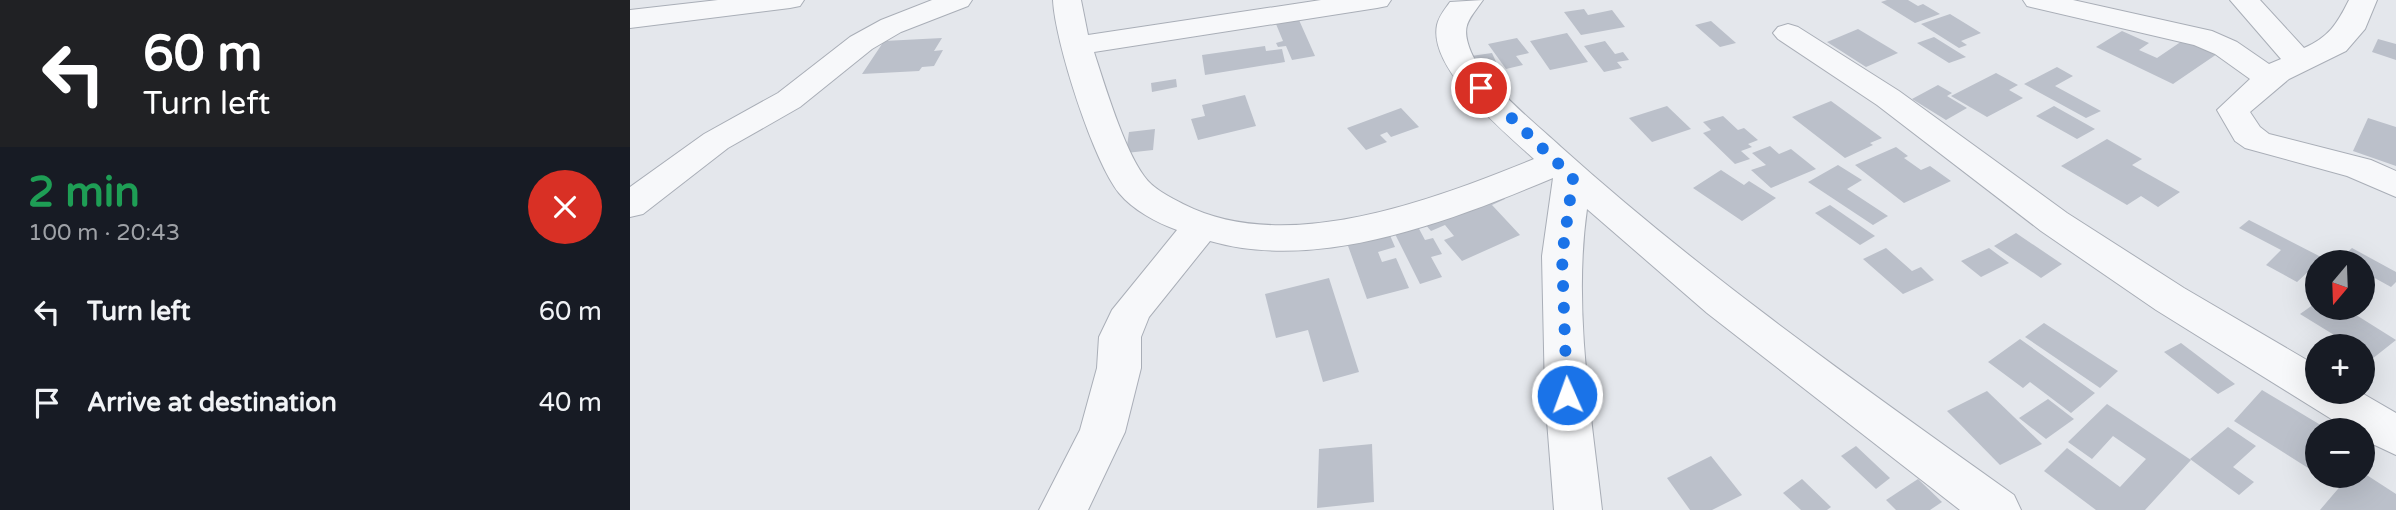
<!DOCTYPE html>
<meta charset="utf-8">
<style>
:root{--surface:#171b24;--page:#242831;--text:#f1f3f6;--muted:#9ea1a6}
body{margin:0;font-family:"Varela Round",sans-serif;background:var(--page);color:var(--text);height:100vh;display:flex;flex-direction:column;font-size:26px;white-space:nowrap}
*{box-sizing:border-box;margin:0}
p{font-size:23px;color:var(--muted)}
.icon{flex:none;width:38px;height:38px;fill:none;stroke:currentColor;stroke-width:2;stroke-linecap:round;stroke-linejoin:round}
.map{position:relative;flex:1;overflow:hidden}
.details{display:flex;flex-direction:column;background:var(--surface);width:630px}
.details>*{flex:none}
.top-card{background:#202124;color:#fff;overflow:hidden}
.needle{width:46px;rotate:199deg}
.controls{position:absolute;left:1675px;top:250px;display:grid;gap:14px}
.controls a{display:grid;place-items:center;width:70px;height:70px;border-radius:50%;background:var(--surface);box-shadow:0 7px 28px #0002;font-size:35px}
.pin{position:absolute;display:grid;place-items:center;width:60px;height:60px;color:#fff;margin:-30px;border:4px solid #fff;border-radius:50%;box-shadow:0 2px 7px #0007}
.me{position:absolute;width:77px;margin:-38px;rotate:358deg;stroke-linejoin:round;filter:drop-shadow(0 0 5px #0008)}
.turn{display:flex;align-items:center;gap:24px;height:147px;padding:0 28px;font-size:32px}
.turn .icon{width:91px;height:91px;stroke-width:2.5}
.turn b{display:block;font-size:49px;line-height:60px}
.round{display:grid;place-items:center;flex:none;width:74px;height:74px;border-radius:37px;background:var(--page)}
.summary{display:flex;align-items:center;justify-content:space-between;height:119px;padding:0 28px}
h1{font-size:42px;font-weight:700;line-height:52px;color:#1e9e55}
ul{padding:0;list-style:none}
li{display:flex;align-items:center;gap:21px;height:91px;padding:0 28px}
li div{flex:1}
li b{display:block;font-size:26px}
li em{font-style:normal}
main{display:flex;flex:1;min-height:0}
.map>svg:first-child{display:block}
.building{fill:#bbc0ca}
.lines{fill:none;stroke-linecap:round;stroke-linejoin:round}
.minor-casing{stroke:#a9aeb7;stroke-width:2}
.minor{fill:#f7f8fa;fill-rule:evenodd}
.route{stroke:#1a73e8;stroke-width:12;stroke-dasharray:0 21.6}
</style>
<main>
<section class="details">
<div class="top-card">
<div class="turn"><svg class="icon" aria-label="left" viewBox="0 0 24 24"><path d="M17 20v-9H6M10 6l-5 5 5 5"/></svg><div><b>60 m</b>Turn left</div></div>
</div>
<div class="summary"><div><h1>2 min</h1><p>100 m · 20:43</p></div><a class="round" style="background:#d93025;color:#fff"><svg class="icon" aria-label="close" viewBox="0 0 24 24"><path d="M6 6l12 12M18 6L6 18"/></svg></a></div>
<ul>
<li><svg class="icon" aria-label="left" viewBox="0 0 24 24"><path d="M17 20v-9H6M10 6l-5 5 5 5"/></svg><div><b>Turn left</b></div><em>60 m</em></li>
<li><svg class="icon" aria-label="arrive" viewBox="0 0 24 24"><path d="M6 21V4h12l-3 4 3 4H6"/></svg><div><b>Arrive at destination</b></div><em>40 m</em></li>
</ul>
</section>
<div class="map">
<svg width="1766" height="510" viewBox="0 0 1766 510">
<rect width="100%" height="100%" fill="#e4e7ec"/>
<!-- building -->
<g class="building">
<polygon points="1257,0 1278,0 1288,6 1293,4 1310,14 1285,23 1251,2"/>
<polygon points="954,9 958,15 982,10 995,27 951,35 934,12"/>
<polygon points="1320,14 1351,33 1331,41 1337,45 1329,48 1291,24"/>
<polygon points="669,20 685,56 662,60 656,46 648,47 646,43 653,41 646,24"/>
<polygon points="1081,21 1106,43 1090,47 1065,25"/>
<polygon points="1228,29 1268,53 1236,67 1197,42"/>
<polygon points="1492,31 1519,43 1509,50 1527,58 1555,39 1587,54 1543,84 1466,47"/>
<polygon points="937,33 958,62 920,70 900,41"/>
<polygon points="1304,37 1336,57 1319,63 1287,43"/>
<polygon points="312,38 304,51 313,50 304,66 292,67 289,71 232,74 254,41"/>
<polygon points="887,38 899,53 886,56 893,65 876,69 858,44"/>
<polygon points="1748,39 1766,44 1766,60 1742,52"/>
<polygon points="975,41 985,54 993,52 999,60 987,62 992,68 974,72 954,46"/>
<polygon points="635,46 636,51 652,49 655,62 575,75 572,55"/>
<polygon points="862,53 873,77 852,80 841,56"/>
<polygon points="1427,67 1443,76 1425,86 1471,111 1456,118 1394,84"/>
<polygon points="1366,73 1388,85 1379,90 1393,98 1357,117 1321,96"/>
<polygon points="546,79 547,87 522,92 521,83"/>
<polygon points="1308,85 1322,93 1317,96 1337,108 1316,120 1282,99"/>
<polygon points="615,95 626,126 568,140 561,119 575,116 572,105"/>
<polygon points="1201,101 1252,138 1240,143 1243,145 1215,158 1162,117"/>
<polygon points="1037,106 1061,129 1022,142 999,118"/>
<polygon points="1424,106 1465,129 1447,139 1406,116"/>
<polygon points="771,108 789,127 761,137 757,132 750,135 757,142 736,150 717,128"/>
<polygon points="1093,116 1108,130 1114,128 1128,140 1118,144 1122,147 1111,151 1120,159 1105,164 1073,133 1081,130 1073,122"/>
<polygon points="1738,118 1766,127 1766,166 1723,151"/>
<polygon points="525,129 523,150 496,153 499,132"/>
<polygon points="1477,139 1512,159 1502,165 1550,192 1528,207 1511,196 1497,205 1431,166"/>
<polygon points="1140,146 1149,154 1161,149 1186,169 1141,188 1121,170 1136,165 1122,153"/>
<polygon points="1266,147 1278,156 1274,158 1291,170 1300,166 1321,181 1274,203 1225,165"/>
<polygon points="1208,165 1232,180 1217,189 1258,216 1243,225 1178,182"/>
<polygon points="1091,170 1114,185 1119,181 1146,198 1112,221 1063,188"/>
<polygon points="862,186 875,199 862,205 890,235 832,261 814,240 824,236 815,225 801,231 789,217"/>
<polygon points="1200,205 1245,236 1230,245 1185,213"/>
<polygon points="1619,220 1693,258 1667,282 1636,265 1651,250 1609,228"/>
<polygon points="787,225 795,240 803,238 812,254 801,257 812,277 790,284 764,232"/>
<polygon points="759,233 765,247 748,252 752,262 766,258 779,288 737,299 717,243"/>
<polygon points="1386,233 1432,264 1411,278 1364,246"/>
<polygon points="1256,248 1282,271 1291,267 1304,280 1273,294 1233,259"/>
<polygon points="1359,248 1379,263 1351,277 1331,261"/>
<polygon points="1722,248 1766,272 1766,282 1761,287 1732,271 1732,262 1716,262 1710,259"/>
<polygon points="699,278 729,372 693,382 678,330 646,338 635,294"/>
<polygon points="1687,302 1687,308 1715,308 1766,340 1742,359 1732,353 1732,346 1722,346 1670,314"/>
<polygon points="1414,323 1488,371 1470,388 1395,337"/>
<polygon points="1390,339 1465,393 1441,413 1400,382 1393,388 1358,362"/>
<polygon points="1551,343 1605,384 1588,394 1534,352"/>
<polygon points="1632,390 1699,430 1687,430 1686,473 1604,421"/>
<polygon points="1357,391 1412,444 1370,465 1317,411"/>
<polygon points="1418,399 1444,419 1416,439 1389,418"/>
<polygon points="1477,404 1561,460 1515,510 1466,510 1414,471 1437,448 1490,487 1516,459 1483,436 1462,459 1438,442"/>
<polygon points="1598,427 1626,446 1603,467 1624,482 1609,495 1560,459"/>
<polygon points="742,444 744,502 687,508 689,449"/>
<polygon points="1226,446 1260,478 1246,489 1211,456"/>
<polygon points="1081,456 1112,495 1082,510 1060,510 1037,478"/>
<polygon points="1732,472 1766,494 1766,510 1690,510 1719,476 1732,476"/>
<polygon points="1172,479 1201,507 1197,510 1171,510 1153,493"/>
<polygon points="1288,479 1312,502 1300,510 1266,510 1256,500"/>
</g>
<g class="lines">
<!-- minor casing -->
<g class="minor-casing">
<g id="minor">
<polygon points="88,0 174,0 170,6 160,8 0,28 0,10"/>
<polygon points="302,0 342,0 338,6 271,32 242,49 170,107 98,148 13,214 0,217 0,187 74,134 148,93 220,37 251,20"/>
<path d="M423,0H451L458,35L691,0H761L757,6L747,8L464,52C475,86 494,149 514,176C523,189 540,197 553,204C656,257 805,199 904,159C875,132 798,69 807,25C809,16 815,9 820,2L853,0C839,20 830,25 841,52C853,81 906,124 931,147C1073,275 1229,384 1384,495L1391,510H1330L1077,313L957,209C943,308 961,411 972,510H924L915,395L912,256L923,178C823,220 689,273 580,241L519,317L511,337V368L495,432L458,510H409L450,430L467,368L469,337L482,310L547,230C527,223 503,210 489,193C463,160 425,42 423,0Z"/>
<path d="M1393,0H1443L1582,31L1607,42L1639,64L1651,59L1600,0H1630L1674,48C1699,37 1707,24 1719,0H1747L1735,29L1716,51L1659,79L1620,112L1630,127L1639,134L1741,160L1766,171V197L1717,176L1615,148L1605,141L1587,110L1620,79L1585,54L1564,45L1397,6Z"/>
<polygon points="1158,24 1168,27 1269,91 1437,213 1554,288 1687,366 1687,392 1730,392 1766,413 1766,455 1732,439 1732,430 1719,430 1526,310 1411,231 1247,105 1148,39 1143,33 1148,27"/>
</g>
</g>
<!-- minor -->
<use href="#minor" class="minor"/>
</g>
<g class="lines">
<!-- route -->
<polyline class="route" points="851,88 943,178 932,256 937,395"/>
</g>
</svg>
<div class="controls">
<a><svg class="needle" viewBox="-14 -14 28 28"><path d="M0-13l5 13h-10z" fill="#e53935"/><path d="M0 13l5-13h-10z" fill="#9ea1a6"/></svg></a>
<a>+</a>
<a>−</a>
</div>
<div class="pin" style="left:851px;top:88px;background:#d93025"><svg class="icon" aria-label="arrive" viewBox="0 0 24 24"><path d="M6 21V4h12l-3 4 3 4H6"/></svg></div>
<svg class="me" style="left:937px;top:395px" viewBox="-20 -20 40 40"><circle r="17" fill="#1a73e8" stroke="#fff" stroke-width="3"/><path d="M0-11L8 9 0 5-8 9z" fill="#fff"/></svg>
</div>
</main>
